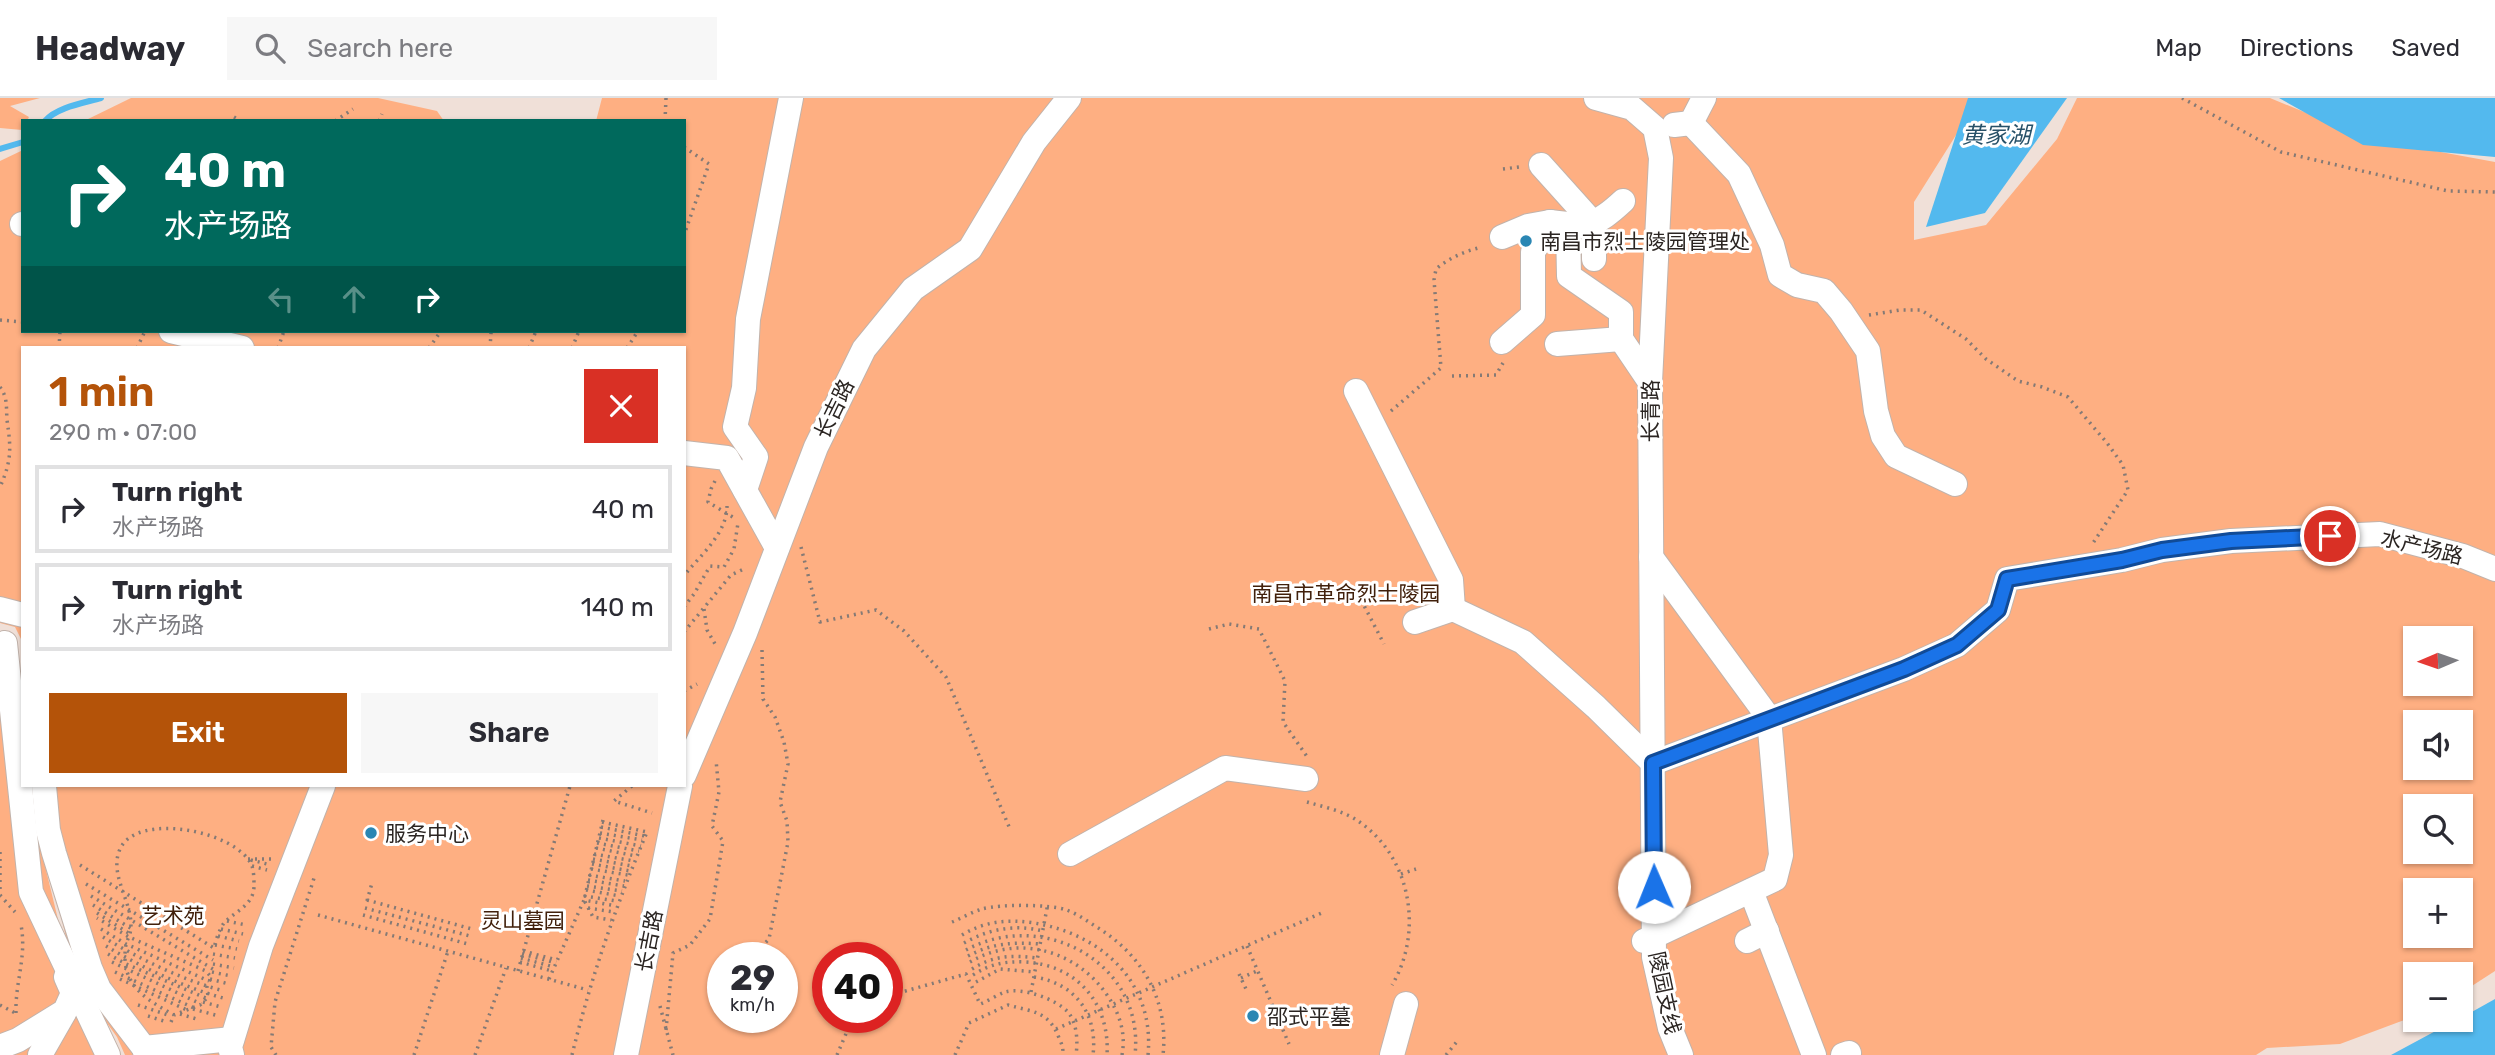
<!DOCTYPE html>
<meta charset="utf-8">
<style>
:root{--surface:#fff;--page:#f7f7f7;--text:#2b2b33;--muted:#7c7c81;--line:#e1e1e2;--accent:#b45309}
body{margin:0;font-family:Rubik,"Noto Sans SC",sans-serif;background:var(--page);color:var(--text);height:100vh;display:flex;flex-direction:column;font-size:26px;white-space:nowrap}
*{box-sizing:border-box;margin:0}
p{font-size:23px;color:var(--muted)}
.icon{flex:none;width:38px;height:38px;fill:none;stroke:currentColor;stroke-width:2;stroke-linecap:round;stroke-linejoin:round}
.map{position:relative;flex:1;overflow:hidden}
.sheet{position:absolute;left:21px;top:248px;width:665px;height:441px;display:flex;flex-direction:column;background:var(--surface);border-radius:0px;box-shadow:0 2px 5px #0004}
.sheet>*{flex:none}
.guide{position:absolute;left:21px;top:21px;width:665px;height:214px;border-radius:0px;box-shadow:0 2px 5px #0004;background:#00695c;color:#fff;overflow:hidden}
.needle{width:46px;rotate:268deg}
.tools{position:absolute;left:2403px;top:528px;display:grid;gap:14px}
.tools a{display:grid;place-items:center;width:70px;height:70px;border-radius:0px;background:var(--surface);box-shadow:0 2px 5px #0004;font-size:35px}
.speed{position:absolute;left:707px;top:844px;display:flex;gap:14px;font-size:35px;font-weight:700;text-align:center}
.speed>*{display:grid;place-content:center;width:91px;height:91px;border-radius:50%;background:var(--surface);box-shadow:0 2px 5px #0004;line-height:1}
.speed small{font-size:18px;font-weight:400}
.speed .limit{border:10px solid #d22;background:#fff;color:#111}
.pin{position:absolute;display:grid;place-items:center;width:60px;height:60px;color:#fff;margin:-30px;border:4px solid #fff;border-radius:50%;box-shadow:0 2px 7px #0007}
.me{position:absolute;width:77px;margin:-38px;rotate:359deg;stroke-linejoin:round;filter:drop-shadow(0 0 5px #0008)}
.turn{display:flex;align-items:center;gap:24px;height:147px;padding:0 28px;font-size:32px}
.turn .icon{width:91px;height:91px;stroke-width:2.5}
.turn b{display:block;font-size:49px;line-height:60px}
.lanes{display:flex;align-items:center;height:66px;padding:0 28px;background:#0003;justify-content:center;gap:35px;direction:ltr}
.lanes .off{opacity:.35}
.round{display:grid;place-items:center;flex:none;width:74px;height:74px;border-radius:0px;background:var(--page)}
.headline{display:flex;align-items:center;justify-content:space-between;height:119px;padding:0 28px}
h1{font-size:42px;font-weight:600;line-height:52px;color:var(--accent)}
.primary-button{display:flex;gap:14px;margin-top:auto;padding:14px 28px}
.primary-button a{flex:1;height:80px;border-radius:0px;background:var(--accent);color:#fff;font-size:28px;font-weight:600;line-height:80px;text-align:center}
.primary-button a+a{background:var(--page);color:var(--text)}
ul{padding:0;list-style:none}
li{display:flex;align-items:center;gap:21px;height:88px;margin:0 14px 10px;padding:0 14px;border:4px solid var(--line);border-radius:0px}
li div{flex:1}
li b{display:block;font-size:26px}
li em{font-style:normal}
header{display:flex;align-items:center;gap:42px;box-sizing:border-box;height:98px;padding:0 35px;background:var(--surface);border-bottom:2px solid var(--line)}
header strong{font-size:33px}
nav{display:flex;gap:38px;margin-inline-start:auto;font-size:24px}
.search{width:490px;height:63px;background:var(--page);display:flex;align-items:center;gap:18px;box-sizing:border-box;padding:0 24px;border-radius:0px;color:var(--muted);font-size:26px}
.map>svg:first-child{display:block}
.green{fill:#feaf82;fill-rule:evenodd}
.water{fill:#53b9ee}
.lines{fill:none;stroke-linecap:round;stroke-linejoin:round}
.stream{stroke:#53b9ee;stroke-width:6}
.minor-casing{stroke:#c2b3ab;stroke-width:26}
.path{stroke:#857a75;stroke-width:3.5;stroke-dasharray:2 5;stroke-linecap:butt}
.minor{stroke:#fff;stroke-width:24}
.route-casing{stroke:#114b97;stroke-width:18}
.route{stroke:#1a73e8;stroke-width:12}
.poi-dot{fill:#2a86b3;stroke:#fff;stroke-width:2.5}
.labels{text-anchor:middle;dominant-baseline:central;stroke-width:6;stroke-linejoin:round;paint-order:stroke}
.poi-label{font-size:21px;fill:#2b2522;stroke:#fff;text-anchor:start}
.street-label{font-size:21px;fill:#2b2522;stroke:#fff}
.park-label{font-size:21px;fill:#41200b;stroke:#fff}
.water-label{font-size:23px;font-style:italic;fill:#275168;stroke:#fff}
</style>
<header>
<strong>Headway</strong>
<div class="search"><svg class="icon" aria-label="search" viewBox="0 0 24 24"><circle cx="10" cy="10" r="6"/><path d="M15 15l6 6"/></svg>Search here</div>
<nav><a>Map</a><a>Directions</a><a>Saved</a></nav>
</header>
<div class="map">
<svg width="2495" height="957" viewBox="0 0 2495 957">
<rect width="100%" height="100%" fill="#f0e0d8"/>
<!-- green -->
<g class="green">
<polygon points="0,0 40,0 10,8 29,19 27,23 23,23 22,32 0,30"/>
<polygon points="131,0 378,0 437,13 444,23 84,23"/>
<path d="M602,0H1973V10L1914,104V142L1986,127L2057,41L2077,0H2270L2370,41L2495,64V873L2461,895L2460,877H2415V918L2340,946L2267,950L2256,957H125L117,939L76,882L45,749L39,688H684V250H23V545L15,529L0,525V63L23,52V233H684V23H596ZM2415,541H2460V586H2415ZM2415,625H2460V670H2415ZM2415,709H2460V754H2415ZM2415,793H2460V838H2415ZM723,859H782V919H723ZM828,859H887V919H828Z"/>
<polygon points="0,534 13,539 38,739 72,879 116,945 121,957 0,957"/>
</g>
<!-- water -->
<g class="water">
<polygon points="1968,0 2067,0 1985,115 1926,129"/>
<polygon points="2279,0 2495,0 2495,59 2363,47"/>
<polygon points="2495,901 2495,957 2391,957 2456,922 2460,922 2461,920"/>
</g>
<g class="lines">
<!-- stream -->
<g class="stream">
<path d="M45,23C57,9 84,5 101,0"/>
<polyline points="0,51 23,44"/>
</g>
<!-- minor casing -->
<g class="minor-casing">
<g id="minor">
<polyline points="1596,0 1632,10 1655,30 1661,60 1650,284 1654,859 1670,930 1681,957"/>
<polyline points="1691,25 1739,76 1772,147 1780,177 1797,187 1824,193 1841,213 1868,253 1876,313 1883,338 1896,358 1955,386"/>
<polyline points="1674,27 1691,25 1704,0"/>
<polyline points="1541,67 1594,126 1594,161"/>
<polyline points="22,126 23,126"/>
<polyline points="1568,127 1569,178 1621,214 1621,241 1650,284"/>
<polyline points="1502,139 1528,128 1550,124"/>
<polyline points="171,233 242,250"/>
<path d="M1502,244L1533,217V154L1550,124C1587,129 1595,129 1623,103"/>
<polyline points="1557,246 1621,241"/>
<polyline points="1356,293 1451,482 1453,511"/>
<polyline points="684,355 727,360 777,450"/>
<polyline points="745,392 756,359 735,329 744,290 748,221 791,0"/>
<polyline points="0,511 23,517"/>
<polyline points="1415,524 1453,511 1523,544 1596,609 1653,665"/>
<polyline points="5,545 31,794 108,957"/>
<polyline points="1653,665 1904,571 1957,547 1998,512 2007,481 2122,462 2162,452 2231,443 2380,436 2463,458 2495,471"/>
<polyline points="684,677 745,535 816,349 864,251 913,191 970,151 1034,44 1069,0"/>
<polyline points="44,688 48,732 54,755 90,870 99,891 144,950"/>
<polyline points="1070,756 1225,670 1306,681"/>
<polyline points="1751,793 1814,957"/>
<polyline points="1644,843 1775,781 1781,757 1769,620 1651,459"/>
<polyline points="1747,843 1767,833"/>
<polyline points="0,949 18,942 65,913 73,895 66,879"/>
<polyline points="40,957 64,915"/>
<polyline points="146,957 144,950 232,941"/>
<polyline points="232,957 230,949 261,848 323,688"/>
<polyline points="626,957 680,688"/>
<polyline points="1392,957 1406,906"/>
<polyline points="1843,957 1849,955"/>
</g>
</g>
<!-- path -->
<g class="path">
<polyline points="2182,0 2281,54 2448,93 2495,94"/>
<polyline points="234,19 241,23"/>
<polyline points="335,23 353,11"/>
<polyline points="379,23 382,16"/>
<polyline points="665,23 666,0"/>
<polyline points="684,49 709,66 684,137"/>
<polyline points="1503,71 1519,69"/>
<polyline points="1869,217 1900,212 1921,212 1966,241 1986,261 2018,283 2042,289 2068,299 2107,345 2123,367 2128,392 2093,445"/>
<polyline points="0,222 23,224"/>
<polyline points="59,250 60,233"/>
<polyline points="137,250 145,233"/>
<polyline points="278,250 284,233"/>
<polyline points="429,250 441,233"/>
<polyline points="490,250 491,235"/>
<polyline points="529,250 536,233"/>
<polyline points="572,250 579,233"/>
<polyline points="627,250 638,233"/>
<polyline points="1452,278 1496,277 1503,265"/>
<path d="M0,289C8,300 6,309 7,322C11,350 12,362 0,389"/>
<path d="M1391,313L1441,270L1434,182L1436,171C1449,160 1465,153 1482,149"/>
<polyline points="715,383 711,391 708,404 736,421"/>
<polyline points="801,449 820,524 876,512 904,533 946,579 1010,731"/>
<path d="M687,474C703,455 727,434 727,408"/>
<polyline points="1358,496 1384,546"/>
<polyline points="684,509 694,496 710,468 724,469 734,451 738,425"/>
<polyline points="704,511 707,532 715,546"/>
<polyline points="1209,531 1229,526 1259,531 1285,583 1283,624 1308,660"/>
<polyline points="684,534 731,477 746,470"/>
<polyline points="684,593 697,586"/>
<polyline points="632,688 614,703 652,715"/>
<path d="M1307,704C1324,709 1344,713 1358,723C1411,758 1424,834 1392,887"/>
<polyline points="603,722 584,802 593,819 611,822"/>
<polyline points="602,724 647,734"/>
<polyline points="601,729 645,738"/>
<polyline points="600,735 642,742"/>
<polyline points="599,740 641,748"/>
<polyline points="597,745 639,753"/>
<polyline points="596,750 636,758"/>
<polyline points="0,754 0,792"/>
<polyline points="594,756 634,763"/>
<polyline points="271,761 247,761 271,767"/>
<polyline points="593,761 632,768"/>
<polyline points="592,766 630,773"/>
<path d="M80,767L214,850C216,842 219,832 224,825C235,813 253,808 254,789C254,783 254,774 252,768C238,733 137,713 120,751C107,780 139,810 129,839L97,820"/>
<polyline points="252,768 267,772"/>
<polyline points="591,771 628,777"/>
<polyline points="1401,776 1416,771"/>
<polyline points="589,777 625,783"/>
<polyline points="588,782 624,788"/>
<polyline points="86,786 213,862"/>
<polyline points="587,788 622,793"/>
<polyline points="586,792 620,798"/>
<polyline points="0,797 15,814"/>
<polyline points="91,798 213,871"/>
<polyline points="584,798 617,803"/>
<polyline points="367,802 472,831"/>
<polyline points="367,803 372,785"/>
<polyline points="93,807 132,831"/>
<polyline points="365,810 470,838"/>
<polyline points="588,810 614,814"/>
<polyline points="97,815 130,836"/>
<polyline points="318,817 588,892"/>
<polyline points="363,817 468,846"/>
<polyline points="227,823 246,827"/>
<path d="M952,824C962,820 972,814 982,811C1000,806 1049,806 1067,812C1077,816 1086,822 1095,828C1142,856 1169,902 1163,957"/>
<polyline points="101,831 126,846 209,883"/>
<polyline points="221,831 243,836"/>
<path d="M962,837C985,823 1008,821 1034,825C1102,836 1155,885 1148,957"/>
<polyline points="218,838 239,843"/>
<path d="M103,839C140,861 182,882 224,893"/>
<path d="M964,845C989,831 1014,826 1043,833"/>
<polyline points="215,847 237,851"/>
<path d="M106,848C141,869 183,889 223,900"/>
<polyline points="1247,848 1289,946"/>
<path d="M966,852C1043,810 1145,865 1135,957"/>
<polyline points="523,853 557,862"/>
<polyline points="108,856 126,866 206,900"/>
<polyline points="213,856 235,860"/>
<polyline points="522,856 556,865"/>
<path d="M968,858C992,845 1014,844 1040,846"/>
<polyline points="751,859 769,841 788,744 787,723 780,704 788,666 784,644 775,619 763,601 762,552"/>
<polyline points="521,860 554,869"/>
<polyline points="112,864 201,906"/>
<polyline points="520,864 552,873"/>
<path d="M970,864C1019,835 1079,853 1109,900C1120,917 1126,936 1122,957"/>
<polyline points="213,866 234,870"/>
<path d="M972,871C994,857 1013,857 1037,860"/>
<polyline points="518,873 570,688"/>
<polyline points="115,874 194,910"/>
<polyline points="212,874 231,878"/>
<polyline points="1239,876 1246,891"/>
<path d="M973,877C990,866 1005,863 1025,864C1077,867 1110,905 1107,957"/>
<path d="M1034,879C1075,885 1098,916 1093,957"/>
<polyline points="1241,880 1257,873"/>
<polyline points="120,881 189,913"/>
<polyline points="210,881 229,886"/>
<polyline points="549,881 584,802 616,808"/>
<polyline points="721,883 723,882"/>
<polyline points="976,884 1000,871 1035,874"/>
<polyline points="1031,894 1048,805"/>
<polyline points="203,904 221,909"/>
<path d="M887,904L902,894L966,876L980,906C988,903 997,897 1005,894C1022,889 1056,901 1068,914C1077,925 1078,943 1076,957"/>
<polyline points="0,907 17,916"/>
<polyline points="138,907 171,918"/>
<polyline points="660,908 673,957"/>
<polyline points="193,911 219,918"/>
<path d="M16,915C15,884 27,859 21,827"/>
<polyline points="180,916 200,922"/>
<polyline points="148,918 167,924"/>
<path d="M171,924L174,917L200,907L208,899L207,889L211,879L206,873L129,839C125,846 125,853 125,861C126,891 151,904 174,917"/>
<polyline points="1056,931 1324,814"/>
<polyline points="666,932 673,855 690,847 710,821 723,743 712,728 719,694 716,662"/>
<polyline points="276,957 271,949 275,904 315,777"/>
<polyline points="414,957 448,853"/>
<polyline points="475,957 506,870"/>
<path d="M572,957C591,879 616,808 647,734"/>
<polyline points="837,957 848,931 865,919"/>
<path d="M955,957L969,925L1008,907C1033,914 1049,913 1059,940C1062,947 1064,950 1062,957"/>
<polyline points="1446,957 1459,941"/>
</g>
<!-- minor -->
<use href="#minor" class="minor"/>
</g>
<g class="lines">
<!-- route casing -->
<g class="route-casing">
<polyline id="route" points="1654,789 1653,665 1904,571 1957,547 1998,512 2007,481 2122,462 2162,452 2231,443 2330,438"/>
</g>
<!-- route -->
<use href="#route" class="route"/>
</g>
<!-- markers -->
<g class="poi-dot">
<circle cx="1526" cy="143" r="7"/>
<circle cx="371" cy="735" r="7"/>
<circle cx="1253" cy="918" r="7"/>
</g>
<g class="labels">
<!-- poi labels -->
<g class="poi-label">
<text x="1540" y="143">南昌市烈士陵园管理处</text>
<text x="385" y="735">服务中心</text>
<text x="1267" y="918">邵式平墓</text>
</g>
<!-- street labels -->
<g class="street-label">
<text transform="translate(834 311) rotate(-64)">长吉路</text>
<text transform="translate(1650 313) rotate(-90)">长青路</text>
<text transform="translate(2422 449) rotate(14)">水产场路</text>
<text transform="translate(649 843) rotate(-79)">长吉路</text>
<text transform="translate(1665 895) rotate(78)">陵园支线</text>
</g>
<!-- park labels -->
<g class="park-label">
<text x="1346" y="495">南昌市革命烈士陵园</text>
<text x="173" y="817">艺术苑</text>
<text x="523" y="822">灵山墓园</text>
</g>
<!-- water labels -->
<g class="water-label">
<text x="1996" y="37">黄家湖</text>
</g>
</g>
</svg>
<div class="tools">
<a><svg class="needle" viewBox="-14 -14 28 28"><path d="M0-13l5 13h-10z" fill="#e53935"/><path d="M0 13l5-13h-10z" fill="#7c7c81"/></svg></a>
<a><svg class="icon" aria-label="sound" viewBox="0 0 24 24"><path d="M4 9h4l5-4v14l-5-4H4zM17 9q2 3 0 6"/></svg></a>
<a><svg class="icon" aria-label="search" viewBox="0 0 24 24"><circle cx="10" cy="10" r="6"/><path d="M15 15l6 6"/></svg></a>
<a>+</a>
<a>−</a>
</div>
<div class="speed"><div>29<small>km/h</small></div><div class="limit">40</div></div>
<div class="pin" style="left:2330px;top:438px;background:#d93025"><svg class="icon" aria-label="arrive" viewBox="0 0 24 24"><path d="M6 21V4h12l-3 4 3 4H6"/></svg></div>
<svg class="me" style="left:1654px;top:789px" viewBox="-20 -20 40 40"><circle r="19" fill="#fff"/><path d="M0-13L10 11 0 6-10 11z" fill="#1a73e8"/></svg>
<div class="guide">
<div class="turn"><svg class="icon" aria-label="right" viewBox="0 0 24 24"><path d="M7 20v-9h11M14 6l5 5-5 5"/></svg><div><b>40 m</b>水产场路</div></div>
<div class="lanes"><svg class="icon off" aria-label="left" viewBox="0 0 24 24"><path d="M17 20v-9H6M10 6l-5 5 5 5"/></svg><svg class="icon off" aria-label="ahead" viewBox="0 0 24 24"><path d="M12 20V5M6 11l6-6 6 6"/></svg><svg class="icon" aria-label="right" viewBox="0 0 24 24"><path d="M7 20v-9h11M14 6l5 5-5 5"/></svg></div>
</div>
<section class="sheet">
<div class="headline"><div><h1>1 min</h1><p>290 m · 07:00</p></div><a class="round" style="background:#d93025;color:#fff"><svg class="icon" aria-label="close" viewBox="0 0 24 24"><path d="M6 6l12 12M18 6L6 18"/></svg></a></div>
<ul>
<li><svg class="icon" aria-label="right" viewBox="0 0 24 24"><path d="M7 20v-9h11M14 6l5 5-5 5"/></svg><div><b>Turn right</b><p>水产场路</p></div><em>40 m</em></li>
<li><svg class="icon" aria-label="right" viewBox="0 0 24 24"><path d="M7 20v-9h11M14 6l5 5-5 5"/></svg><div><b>Turn right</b><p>水产场路</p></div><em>140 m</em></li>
</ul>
<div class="primary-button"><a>Exit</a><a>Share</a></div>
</section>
</div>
